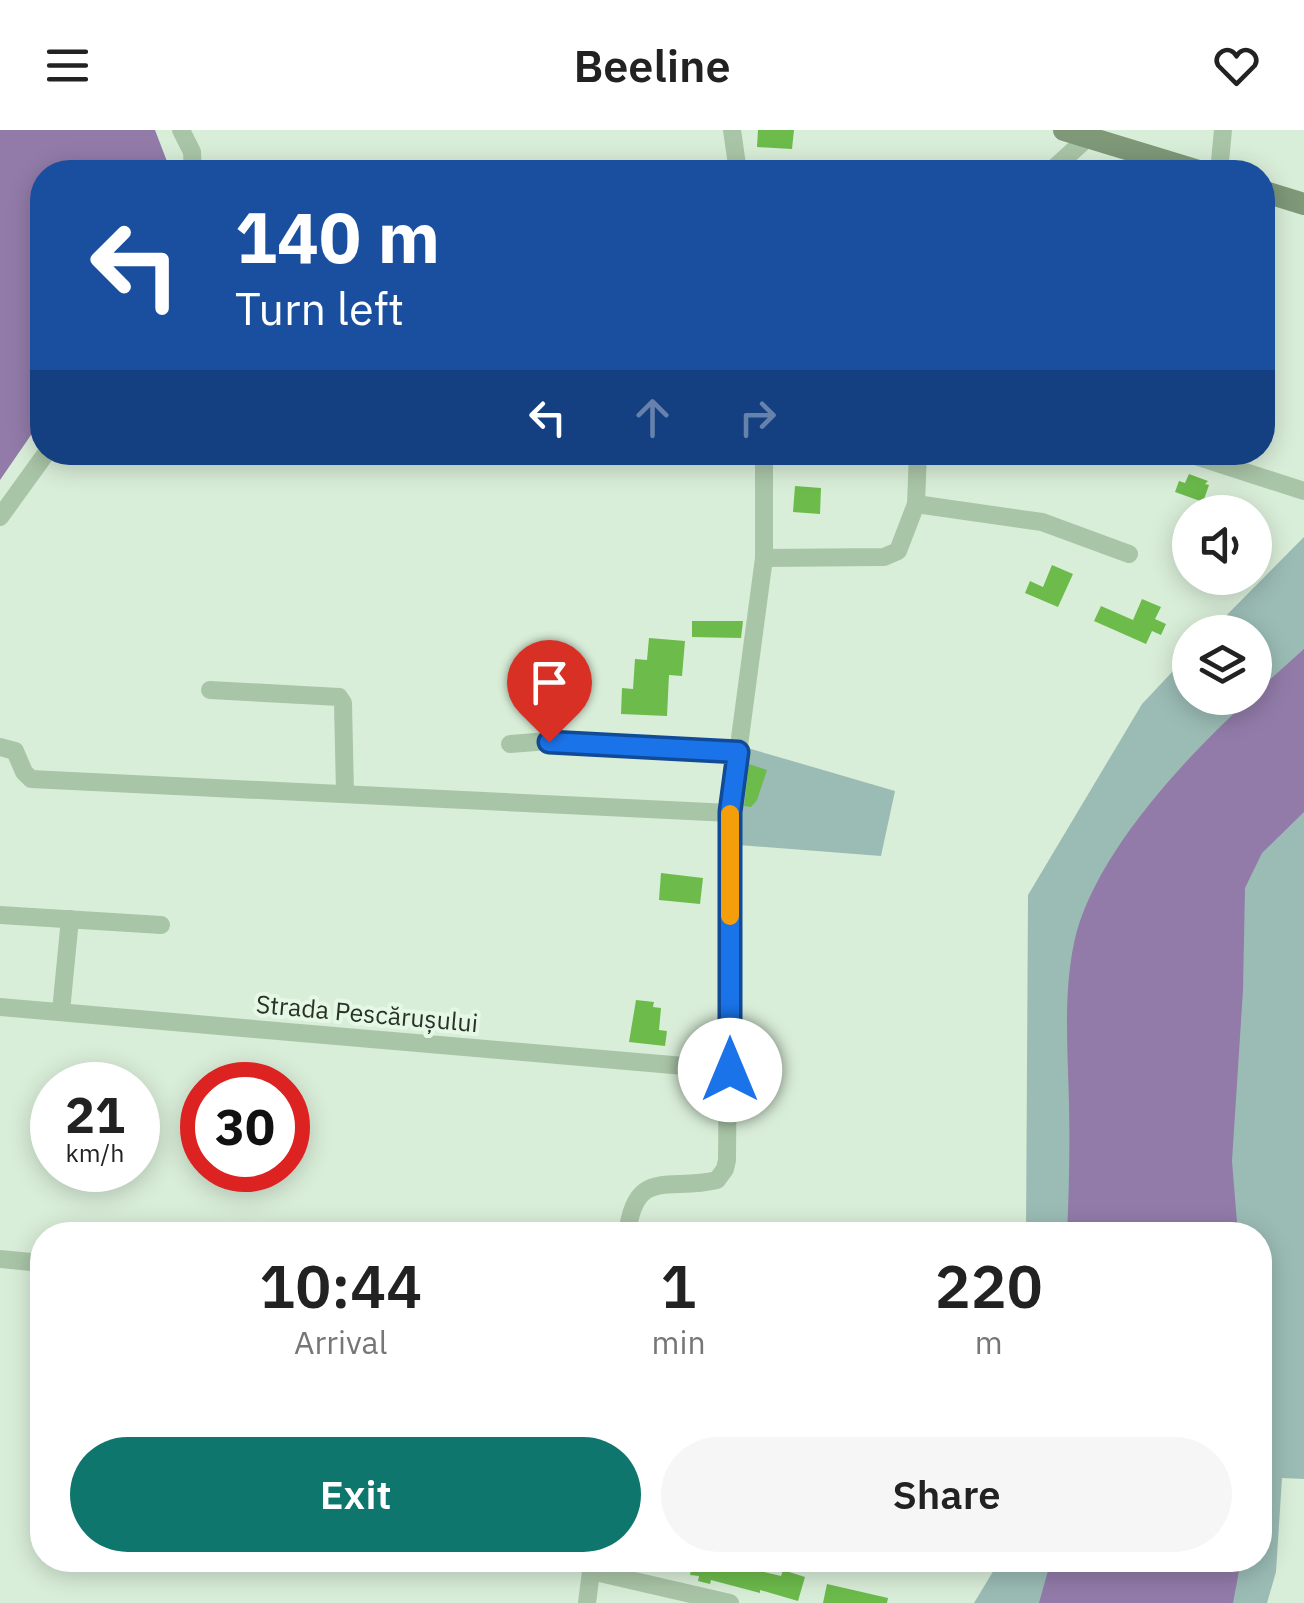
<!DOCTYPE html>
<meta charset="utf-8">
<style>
:root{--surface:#fff;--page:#f6f6f6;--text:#222;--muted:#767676;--accent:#0f766e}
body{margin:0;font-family:"IBM Plex Sans",sans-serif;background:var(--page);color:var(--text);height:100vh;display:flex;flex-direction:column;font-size:38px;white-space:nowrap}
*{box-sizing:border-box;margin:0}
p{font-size:32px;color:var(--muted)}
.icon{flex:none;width:55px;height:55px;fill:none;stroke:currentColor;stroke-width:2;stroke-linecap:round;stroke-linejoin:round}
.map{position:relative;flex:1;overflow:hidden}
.details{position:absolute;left:30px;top:1092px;width:1242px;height:350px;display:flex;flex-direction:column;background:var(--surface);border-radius:40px;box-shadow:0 5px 25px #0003}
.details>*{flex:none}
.banner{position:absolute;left:30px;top:30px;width:1245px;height:305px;border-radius:40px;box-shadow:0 5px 25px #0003;background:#1a4fa0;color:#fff;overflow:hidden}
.fabs{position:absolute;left:1172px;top:365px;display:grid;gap:20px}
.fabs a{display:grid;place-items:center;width:100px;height:100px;border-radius:50%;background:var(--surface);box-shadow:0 5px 25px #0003;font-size:50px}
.speed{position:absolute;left:30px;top:932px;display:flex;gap:20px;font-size:50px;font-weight:700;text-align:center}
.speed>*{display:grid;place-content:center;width:130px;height:130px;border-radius:50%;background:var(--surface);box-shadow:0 5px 25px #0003;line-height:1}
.speed small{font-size:25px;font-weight:400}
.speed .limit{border:15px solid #d22;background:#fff;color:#111}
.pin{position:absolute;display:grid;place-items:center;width:85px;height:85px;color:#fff;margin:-102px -42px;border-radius:50% 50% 50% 0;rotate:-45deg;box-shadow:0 0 10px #0007}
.pin .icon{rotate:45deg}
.me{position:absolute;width:110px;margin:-55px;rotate:0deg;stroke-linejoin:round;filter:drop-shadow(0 0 8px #0008)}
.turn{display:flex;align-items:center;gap:35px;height:210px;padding:0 40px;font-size:45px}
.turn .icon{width:130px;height:130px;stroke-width:2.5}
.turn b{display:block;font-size:70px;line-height:85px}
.lanes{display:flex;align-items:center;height:95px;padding:0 40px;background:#0003;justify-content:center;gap:50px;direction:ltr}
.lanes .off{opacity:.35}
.eta{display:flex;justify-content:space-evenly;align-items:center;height:170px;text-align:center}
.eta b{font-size:60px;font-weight:600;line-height:70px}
.action{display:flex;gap:20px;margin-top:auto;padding:20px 40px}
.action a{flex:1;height:115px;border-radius:60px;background:var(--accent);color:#fff;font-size:40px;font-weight:600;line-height:115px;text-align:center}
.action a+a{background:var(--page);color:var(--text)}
header{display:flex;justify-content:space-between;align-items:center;height:130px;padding:0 40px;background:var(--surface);font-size:45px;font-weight:600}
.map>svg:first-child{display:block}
.green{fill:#9bbcb5}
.water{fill:#927ba9}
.building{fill:#6cbb4b}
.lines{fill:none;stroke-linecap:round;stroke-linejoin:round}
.street{stroke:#a9c5a7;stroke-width:18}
.secondary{stroke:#7e9878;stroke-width:22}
.route-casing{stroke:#114b97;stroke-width:25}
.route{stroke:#1a73e8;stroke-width:18}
.slow{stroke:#f59e0b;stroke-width:18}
.labels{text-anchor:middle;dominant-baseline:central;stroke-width:8;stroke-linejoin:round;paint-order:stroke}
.street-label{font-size:25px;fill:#293227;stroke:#e5f7e5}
</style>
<header><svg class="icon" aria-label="menu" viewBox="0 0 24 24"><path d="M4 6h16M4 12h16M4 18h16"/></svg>Beeline<svg class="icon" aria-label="heart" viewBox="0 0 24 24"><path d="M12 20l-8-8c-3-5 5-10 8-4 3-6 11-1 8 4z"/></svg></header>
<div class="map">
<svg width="1304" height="1473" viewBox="0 0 1304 1473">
<rect width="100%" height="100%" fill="#d9eed9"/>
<!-- green -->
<g class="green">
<polygon points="1304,407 1304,1349 1282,1348 1276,1442 1267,1473 974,1473 1000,1430 1260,1430 1260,1105 1026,1105 1028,765 1142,574 1190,523 1190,568 1255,568 1255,502 1210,502"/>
<polygon points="741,616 895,661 881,726 738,715"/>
</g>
<!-- water -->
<g class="water">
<polygon points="0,0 155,0 168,34 165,42 42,42 42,289 0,350"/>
<path d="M1304,519V682L1262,723L1245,758L1243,860L1232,1031L1238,1105H1067C1069,1061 1070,1018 1069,974C1068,922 1063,866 1074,813C1092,727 1186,626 1251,568H1255V563Z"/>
<polygon points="1051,1430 1241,1430 1233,1473 1039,1473"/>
</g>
<!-- building -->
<g class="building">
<polygon points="758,0 794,0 792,19 757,17"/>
<polygon points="1189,344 1208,351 1205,354 1209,355 1203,372 1175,362 1179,351 1185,353"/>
<polygon points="795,356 821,358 820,384 793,382"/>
<polygon points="1052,435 1073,444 1058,477 1025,463 1030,451 1043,457"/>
<polygon points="1142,469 1161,477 1155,489 1166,494 1161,505 1152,501 1146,514 1094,491 1101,476 1133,490"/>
<polygon points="692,491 743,491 741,508 692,507"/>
<polygon points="649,508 685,511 682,546 669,545 667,586 621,584 622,558 633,559 635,529 647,530"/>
<polygon points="749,634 767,640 757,670 751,677 744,676"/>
<polygon points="661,743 703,748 700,774 659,770"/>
<polygon points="636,870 654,872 653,877 661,878 659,900 667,901 665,916 629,912"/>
<polygon points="693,1430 739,1430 758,1435 756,1440 781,1446 783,1440 805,1447 798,1471 760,1460 760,1463 711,1450 710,1454 698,1451 699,1446 690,1445"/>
<polygon points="827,1454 888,1468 887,1473 823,1473"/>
</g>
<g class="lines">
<!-- street -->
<g class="street">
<polyline points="181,0 192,22 193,42"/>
<polyline points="732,0 738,42"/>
<polyline points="1050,42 1087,8"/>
<polyline points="1219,42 1223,0"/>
<polyline points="1183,322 1304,361"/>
<polyline points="916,374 1042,392 1129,424"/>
<polyline points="0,387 47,322"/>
<polyline points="764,428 884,427 898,421 916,374 918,322"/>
<polyline points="210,560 339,567 343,573 345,663"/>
<polyline points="510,614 549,611 738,621"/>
<polyline points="0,617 15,621 24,642 31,649 730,683"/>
<polyline points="0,785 161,795"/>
<polyline points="0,877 730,940"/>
<polyline points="61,881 70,789"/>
<path d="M627,1105C635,1036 668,1062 717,1050L725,1039L727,1030L730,683L764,428V322"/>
<polyline points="0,1129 42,1133"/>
<polyline points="591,1441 730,1473"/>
<polyline points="587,1473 592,1434"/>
</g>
<!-- secondary -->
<g class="secondary">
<polyline points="1064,0 1202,42"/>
<polyline points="1262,61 1304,74"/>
</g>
</g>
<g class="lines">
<!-- route casing -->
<g class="route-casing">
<polyline id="route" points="549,612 738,622 730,682 730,940"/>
</g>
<!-- route -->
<use href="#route" class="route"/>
<!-- slow -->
<polyline class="slow" points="730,786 730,684"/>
</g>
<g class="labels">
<!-- street labels -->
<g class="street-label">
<text transform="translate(367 883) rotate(5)">Strada Pescărușului</text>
</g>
</g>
</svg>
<div class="fabs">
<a><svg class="icon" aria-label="sound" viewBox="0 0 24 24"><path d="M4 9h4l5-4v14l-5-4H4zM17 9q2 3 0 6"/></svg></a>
<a><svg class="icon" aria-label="layers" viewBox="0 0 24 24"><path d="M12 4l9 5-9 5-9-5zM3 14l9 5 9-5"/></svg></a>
</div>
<div class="speed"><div>21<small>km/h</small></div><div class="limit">30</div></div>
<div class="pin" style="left:549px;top:612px;background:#d93025"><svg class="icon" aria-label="arrive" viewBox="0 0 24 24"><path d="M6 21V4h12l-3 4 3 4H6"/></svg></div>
<svg class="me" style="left:730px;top:940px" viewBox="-20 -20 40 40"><circle r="19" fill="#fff"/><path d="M0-13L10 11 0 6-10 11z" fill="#1a73e8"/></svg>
<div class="banner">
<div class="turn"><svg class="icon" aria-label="left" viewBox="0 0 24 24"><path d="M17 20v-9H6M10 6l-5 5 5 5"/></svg><div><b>140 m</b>Turn left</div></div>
<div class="lanes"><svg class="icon" aria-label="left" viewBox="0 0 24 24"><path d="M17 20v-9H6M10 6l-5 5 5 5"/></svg><svg class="icon off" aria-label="ahead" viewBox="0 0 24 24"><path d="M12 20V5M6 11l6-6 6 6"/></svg><svg class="icon off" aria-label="right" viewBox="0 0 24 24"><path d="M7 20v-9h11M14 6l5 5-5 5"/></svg></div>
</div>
<section class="details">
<div class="eta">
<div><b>10:44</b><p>Arrival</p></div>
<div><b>1</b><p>min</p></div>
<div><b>220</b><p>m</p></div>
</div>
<div class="action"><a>Exit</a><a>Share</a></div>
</section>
</div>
